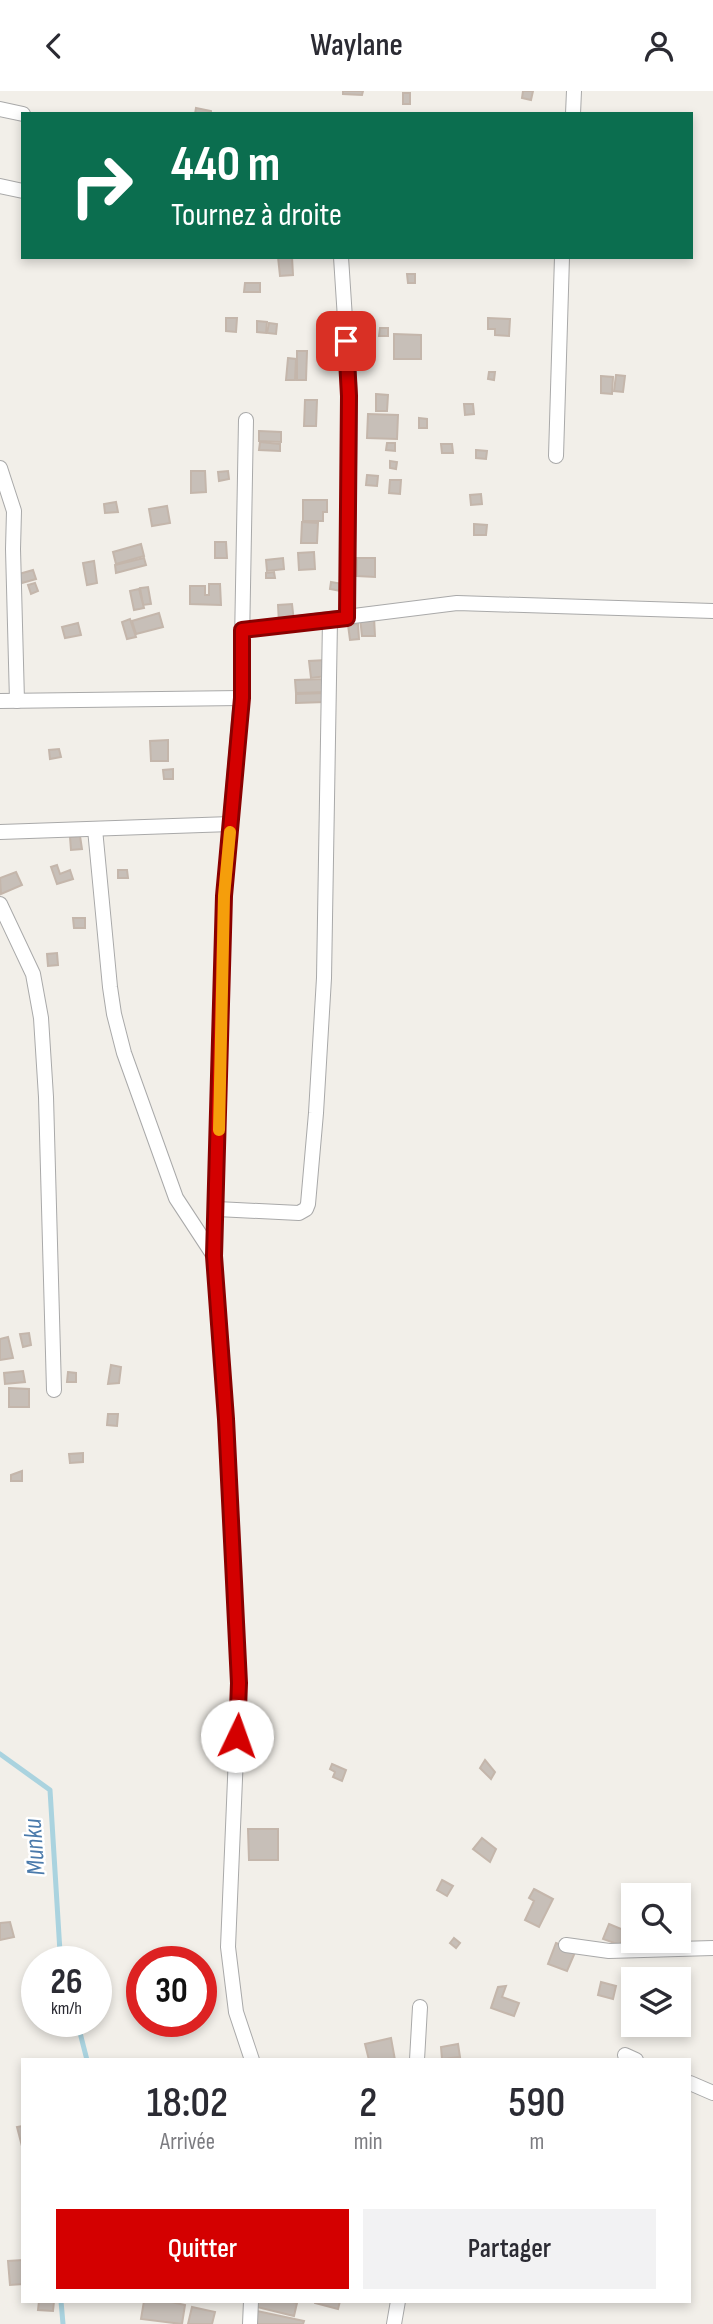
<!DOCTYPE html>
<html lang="fr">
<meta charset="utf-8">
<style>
:root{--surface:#fff;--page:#f2f2f3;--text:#2b2b33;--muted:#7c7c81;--accent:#d40000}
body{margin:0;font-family:"Sofia Sans Condensed",sans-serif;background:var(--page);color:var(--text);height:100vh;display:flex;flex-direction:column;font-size:26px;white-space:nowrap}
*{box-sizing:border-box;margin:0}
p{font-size:23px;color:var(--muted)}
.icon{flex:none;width:38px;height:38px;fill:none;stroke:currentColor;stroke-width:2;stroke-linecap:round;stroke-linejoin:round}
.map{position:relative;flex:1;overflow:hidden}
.side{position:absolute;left:21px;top:1967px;width:670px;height:245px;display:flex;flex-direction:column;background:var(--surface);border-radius:0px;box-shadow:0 4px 10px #0003}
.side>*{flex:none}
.banner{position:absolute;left:21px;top:21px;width:672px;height:147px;border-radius:0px;box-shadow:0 4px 10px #0003;background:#0b6e4f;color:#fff;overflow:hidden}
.controls{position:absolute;left:621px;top:1792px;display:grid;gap:14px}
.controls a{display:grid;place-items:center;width:70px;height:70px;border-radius:0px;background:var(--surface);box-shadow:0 4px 10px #0003;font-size:35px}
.speed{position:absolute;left:21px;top:1855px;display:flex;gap:14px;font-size:35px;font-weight:700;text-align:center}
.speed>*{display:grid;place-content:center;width:91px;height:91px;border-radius:50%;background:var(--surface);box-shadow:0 4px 10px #0003;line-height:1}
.speed small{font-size:18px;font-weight:400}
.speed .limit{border:10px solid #d22;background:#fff;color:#111}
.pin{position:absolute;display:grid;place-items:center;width:60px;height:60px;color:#fff;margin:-30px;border-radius:14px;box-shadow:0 4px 10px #0006}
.me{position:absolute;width:77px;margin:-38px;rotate:3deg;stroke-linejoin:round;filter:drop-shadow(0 0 5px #0008)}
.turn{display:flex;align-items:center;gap:24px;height:147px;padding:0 35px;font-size:32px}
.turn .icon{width:91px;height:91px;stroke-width:2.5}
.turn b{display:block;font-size:49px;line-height:60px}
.eta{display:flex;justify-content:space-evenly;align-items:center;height:119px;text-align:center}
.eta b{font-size:42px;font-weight:600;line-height:49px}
.button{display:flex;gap:14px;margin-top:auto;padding:14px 35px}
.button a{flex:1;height:80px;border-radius:0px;background:var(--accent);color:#fff;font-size:28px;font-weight:600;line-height:80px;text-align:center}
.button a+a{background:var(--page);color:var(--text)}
header{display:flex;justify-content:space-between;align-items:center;height:91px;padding:0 35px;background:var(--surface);font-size:32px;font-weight:600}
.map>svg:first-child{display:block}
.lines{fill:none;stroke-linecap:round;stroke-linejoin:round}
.stream{stroke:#aad3df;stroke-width:5}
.building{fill:#c7bfb8;stroke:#c4b6ab;stroke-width:2}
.street-casing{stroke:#a9a9a9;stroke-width:16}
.street{stroke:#fff;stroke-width:14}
.route-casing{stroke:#8a0000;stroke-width:18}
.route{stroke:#d40000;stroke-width:12}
.slow{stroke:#f59e0b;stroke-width:12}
.labels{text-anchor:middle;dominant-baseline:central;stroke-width:5;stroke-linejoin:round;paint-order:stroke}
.water-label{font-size:26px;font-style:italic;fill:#4a7aab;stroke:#fff}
</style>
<header><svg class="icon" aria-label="back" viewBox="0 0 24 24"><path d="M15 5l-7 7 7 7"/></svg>Waylane<svg class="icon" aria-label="person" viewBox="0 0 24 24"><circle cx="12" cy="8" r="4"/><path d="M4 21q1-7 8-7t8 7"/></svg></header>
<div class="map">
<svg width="713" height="2233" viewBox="0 0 713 2233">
<rect width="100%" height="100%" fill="#f2efe9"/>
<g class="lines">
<!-- stream -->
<g class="stream">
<polyline points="0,1663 50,1699 60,1861 63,1871"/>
<polyline points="77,1930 87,1969"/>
<polyline points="61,2210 63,2233"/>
</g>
</g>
<!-- building -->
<g class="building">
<polygon points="343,0 363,0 362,4 343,3"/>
<polygon points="523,0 533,0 531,9 522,7"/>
<rect x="403" y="2" width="7" height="11"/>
<polygon points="196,17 211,20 211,23 195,23"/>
<polygon points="278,166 292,166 293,184 280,185"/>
<polygon points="407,183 415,183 415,192 408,192"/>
<polygon points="245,192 260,192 260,201 244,201"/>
<polygon points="226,227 237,227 236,241 226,240"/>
<polygon points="488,227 510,228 509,245 495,244 495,238 488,238"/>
<polygon points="257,230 267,231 266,242 257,241"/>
<polygon points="269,232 277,233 276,243 267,242"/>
<polygon points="380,237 388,237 388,245 379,245"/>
<polygon points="394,243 421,244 421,268 394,268"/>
<polygon points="297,260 307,260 306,289 297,289"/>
<polygon points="288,267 296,268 295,289 286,289"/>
<polygon points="489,281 495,281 494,289 488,288"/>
<polygon points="616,284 625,285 623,301 614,300"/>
<polygon points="601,285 613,286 612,303 601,302"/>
<polygon points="376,303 388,304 387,320 376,320"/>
<polygon points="305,309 317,309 316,335 304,335"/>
<polygon points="464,313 473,313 474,323 465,324"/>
<polygon points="368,323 398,324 397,348 367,347"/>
<polygon points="419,327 427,328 427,337 419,337"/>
<polygon points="259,340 281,341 281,351 259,350"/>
<polygon points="260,351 280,353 280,360 259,359"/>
<polygon points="387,352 395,352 395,360 386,359"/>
<polygon points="441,353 452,353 453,362 442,362"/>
<polygon points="476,359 487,360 486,368 476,367"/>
<polygon points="390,370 397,371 396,378 390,377"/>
<polygon points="191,380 205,380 206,401 191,402"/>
<polygon points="228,380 229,388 219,390 218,381"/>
<polygon points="367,384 378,385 377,395 366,394"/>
<polygon points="390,389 401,389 400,403 389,402"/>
<polygon points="481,403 482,413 471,414 470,404"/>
<polygon points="303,409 327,409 327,421 323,421 323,430 303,430"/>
<polygon points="116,411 118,421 105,422 104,413"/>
<polygon points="167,415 170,432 152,435 149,418"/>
<polygon points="302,431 318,432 317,452 301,452"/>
<polygon points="474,433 487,434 486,444 474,444"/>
<polygon points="215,451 226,451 227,467 215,467"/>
<polygon points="141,453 144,465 116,473 113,461"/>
<polygon points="314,461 315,478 299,479 298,462"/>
<polygon points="144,467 146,474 116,482 115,474"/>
<polygon points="283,467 284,478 267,480 266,469"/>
<polygon points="357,467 375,467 375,486 357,485"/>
<polygon points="94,470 97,492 87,494 83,472"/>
<polygon points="33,479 36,488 22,492 19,483"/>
<polygon points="274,481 275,487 266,487 266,482"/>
<polygon points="331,491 343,493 341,500 330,498"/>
<polygon points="35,492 38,500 31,503 28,494"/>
<polygon points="209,493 220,493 221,514 190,513 190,495 205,495 205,504 209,504"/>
<polygon points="148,496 151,513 143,514 140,497"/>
<polygon points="139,498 144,517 134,519 130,500"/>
<polygon points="292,513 294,531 279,532 278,514"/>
<polygon points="159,522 163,536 136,543 132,530"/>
<polygon points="374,526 375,545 362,545 360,527"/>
<polygon points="130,528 136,546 127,548 122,531"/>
<polygon points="78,532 81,544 65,547 62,536"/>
<polygon points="358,533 359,548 350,549 348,534"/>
<polygon points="326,569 327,585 311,587 309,570"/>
<polygon points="326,588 326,601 296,602 295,589"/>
<polygon points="325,602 325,611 296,612 296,603"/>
<polygon points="168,649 168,670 151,670 150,650"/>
<polygon points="59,658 61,666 50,668 49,659"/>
<polygon points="173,678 173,688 164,688 163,679"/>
<polygon points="80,745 82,758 71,759 70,746"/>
<polygon points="57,774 60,783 70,779 73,788 57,793 51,776"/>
<polygon points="118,779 127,779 128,787 118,787"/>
<polygon points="16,781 22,794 1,803 0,787"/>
<polygon points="73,827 85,827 85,837 74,837"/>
<polygon points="57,862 58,874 48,875 47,863"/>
<polygon points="29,1242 31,1254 23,1256 20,1243"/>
<polygon points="8,1246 13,1267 0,1269 0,1248"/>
<polygon points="111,1274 121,1276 119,1292 108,1293"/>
<polygon points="23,1280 25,1291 5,1293 4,1282"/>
<polygon points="68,1281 76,1282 76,1291 67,1291"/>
<polygon points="9,1297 29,1298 29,1316 9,1316"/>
<polygon points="108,1323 118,1323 117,1335 107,1334"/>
<polygon points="83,1362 83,1371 70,1372 69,1363"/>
<polygon points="22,1380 22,1390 11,1390 11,1384"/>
<polygon points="485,1669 495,1681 491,1688 480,1677"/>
<polygon points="332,1673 346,1679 342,1690 333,1686 335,1681 330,1678"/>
<polygon points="248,1738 278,1738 278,1769 249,1769"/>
<polygon points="482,1747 496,1758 490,1771 473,1758"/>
<polygon points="442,1789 453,1795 447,1805 437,1799"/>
<polygon points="534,1798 553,1808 539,1836 525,1829 534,1810 529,1807"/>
<polygon points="10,1831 14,1846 0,1849 0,1832"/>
<polygon points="609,1833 626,1840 620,1854 603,1848"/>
<polygon points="454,1847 460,1852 456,1857 450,1852"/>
<polygon points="556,1852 576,1859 567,1880 548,1873"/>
<polygon points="601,1891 616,1895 613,1908 598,1904"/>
<polygon points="506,1895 502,1906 519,1912 514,1925 491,1917 498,1896"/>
<polygon points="391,1947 395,1969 369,1969 365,1953"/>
<polygon points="458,1953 460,1966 442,1968 441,1956"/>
<polygon points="23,2035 23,2059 17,2036"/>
<polygon points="23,2169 23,2193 10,2194 8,2170"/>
<polygon points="39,2210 54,2210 53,2220 38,2219"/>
<polygon points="144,2210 167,2210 185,2214 182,2233 141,2228"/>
<polygon points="254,2210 288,2210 297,2212 294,2225 253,2215"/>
<polygon points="315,2210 340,2210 338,2218 315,2212"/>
<polygon points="192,2216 215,2221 212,2233 188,2233"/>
<polygon points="257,2220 304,2230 303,2233 255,2233"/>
</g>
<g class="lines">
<!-- street casing -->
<g class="street-casing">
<g id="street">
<polyline points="0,18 23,23"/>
<polyline points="573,23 574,0"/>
<polyline points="0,95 23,100"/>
<polyline points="341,166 350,305 347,527"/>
<polyline points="246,329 241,607 224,805 214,1165 226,1328 239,1592 228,1856 236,1921 252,1969"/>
<polyline points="556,365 562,166"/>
<polyline points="0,377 14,420 13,458 17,610"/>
<polyline points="242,539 457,512 713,520"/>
<polyline points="0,610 241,607"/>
<polyline points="95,738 110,896 114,923 124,962 176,1107 214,1165"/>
<polyline points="0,741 231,733"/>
<polyline points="0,813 33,883 41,927 46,1006 54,1299"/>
<polyline points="217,1118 299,1122 306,1118 308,1113 316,1022 324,887 330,529"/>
<polyline points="566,1854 609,1860 713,1857"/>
<polyline points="625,1964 636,1969"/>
<polyline points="417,1969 420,1916"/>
<polyline points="690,1992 713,2002"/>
<polyline points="250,2233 251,2210"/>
<polyline points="394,2233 398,2210"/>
</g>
</g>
<!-- street -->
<use href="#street" class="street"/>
</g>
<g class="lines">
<!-- route casing -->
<g class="route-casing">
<polyline id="route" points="237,1645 239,1592 226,1328 214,1165 224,805 242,607 242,539 347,527 349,305 346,250"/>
</g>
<!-- route -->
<use href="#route" class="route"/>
<!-- slow -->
<polyline class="slow" points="219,1039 224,805 230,741"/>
</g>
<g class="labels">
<!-- water labels -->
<g class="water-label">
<text transform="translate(35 1756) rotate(-94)">Munku</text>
</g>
</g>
</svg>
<div class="controls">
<a><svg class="icon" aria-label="search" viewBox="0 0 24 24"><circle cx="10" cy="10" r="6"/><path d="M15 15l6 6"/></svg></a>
<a><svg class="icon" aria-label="layers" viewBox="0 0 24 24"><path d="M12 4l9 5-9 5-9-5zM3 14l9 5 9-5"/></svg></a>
</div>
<div class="speed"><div>26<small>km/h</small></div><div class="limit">30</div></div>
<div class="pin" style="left:346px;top:250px;background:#d93025"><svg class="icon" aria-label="arrive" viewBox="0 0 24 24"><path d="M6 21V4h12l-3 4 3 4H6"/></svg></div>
<svg class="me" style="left:237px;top:1645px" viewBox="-20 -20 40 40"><circle r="19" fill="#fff"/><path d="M0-13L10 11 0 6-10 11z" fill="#d40000"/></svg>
<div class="banner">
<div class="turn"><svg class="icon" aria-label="right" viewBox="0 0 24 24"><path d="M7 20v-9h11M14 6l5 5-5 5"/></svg><div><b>440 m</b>Tournez à droite</div></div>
</div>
<section class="side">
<div class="eta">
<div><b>18:02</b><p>Arrivée</p></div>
<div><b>2</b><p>min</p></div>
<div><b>590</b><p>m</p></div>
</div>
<div class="button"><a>Quitter</a><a>Partager</a></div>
</section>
</div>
